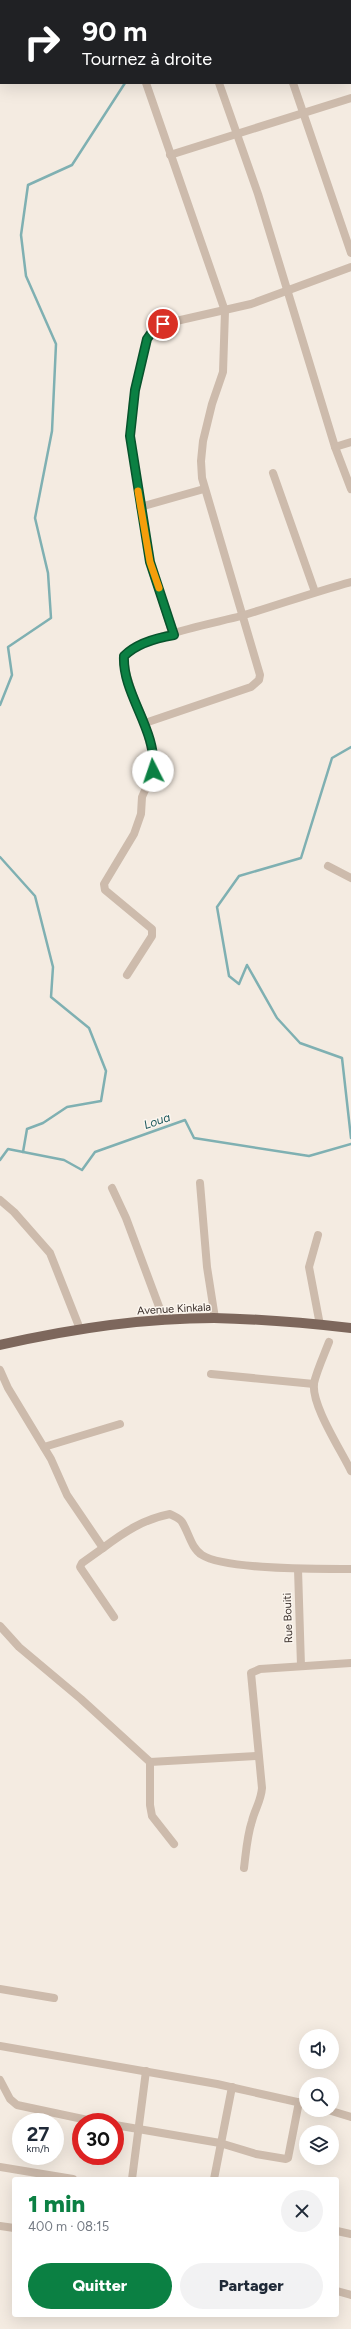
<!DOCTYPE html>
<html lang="fr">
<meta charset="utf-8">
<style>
:root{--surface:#fff;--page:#f2f2f3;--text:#1f2937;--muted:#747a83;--accent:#0b8043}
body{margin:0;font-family:Figtree,sans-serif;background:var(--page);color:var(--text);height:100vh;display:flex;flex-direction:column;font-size:15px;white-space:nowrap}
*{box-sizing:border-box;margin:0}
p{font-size:13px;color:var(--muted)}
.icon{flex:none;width:22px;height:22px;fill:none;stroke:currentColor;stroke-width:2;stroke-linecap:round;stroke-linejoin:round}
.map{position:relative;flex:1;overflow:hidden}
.panel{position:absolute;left:12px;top:2177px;width:327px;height:140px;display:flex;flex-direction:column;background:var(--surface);border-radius:4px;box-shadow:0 4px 16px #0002}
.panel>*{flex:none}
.banner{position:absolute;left:0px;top:0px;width:351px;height:84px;box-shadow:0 4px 16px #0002;background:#202124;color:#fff;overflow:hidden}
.controls{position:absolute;left:299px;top:2029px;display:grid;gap:8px}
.controls a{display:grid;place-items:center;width:40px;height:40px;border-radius:50%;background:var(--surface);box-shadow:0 4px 16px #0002;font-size:20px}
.speed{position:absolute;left:12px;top:2113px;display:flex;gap:8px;font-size:20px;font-weight:700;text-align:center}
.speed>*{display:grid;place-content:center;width:52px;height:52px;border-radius:50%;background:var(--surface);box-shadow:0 4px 16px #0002;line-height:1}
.speed small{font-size:10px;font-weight:400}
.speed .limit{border:6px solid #d22;background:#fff;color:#111}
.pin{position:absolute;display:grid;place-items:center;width:34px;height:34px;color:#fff;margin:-17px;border:2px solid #fff;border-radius:50%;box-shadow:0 1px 4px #0007}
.me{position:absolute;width:44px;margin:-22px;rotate:356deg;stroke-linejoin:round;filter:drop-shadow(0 0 3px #0008)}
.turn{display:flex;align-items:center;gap:14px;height:84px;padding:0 16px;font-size:18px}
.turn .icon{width:52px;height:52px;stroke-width:2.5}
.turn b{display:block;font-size:28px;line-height:34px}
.round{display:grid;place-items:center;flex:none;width:42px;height:42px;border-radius:21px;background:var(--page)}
.overview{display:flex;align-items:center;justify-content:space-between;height:68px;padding:0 16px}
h1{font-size:24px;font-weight:800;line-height:30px;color:var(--accent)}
.button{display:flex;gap:8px;margin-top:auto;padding:8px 16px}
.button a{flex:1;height:46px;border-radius:24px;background:var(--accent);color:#fff;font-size:16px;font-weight:800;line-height:46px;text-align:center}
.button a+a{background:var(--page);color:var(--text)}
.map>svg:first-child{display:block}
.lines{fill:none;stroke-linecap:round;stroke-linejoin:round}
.stream{stroke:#7fb0b2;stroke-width:2.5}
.street{stroke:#cdbbac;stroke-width:8}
.primary{stroke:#7d675c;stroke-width:10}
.route-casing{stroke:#07532c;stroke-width:10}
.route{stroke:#0b8043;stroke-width:7}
.slow{stroke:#f59e0b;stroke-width:7}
.labels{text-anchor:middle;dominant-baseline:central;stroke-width:3;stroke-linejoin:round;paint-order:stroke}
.street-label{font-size:11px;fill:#3b302b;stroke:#fbf5ee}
.water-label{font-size:12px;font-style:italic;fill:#1f5a5e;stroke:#fbf5ee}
</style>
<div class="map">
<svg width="351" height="2329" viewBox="0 0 351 2329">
<rect width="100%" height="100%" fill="#f4ebe1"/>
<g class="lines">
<!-- stream -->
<g class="stream">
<polyline points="154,1 154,0"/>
<polyline points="0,705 12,675 8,647 51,618 48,573 35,518 52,431 56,344 26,276 21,235 28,185 72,165 125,83"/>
<polyline points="351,747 332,758 301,858 239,876 217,907 229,976 239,984 247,965 277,1018 300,1043 342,1058 351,1138"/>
<polyline points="0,857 35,896 53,967 51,997 89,1028 106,1071 101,1101 67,1107 43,1123 27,1129 23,1152"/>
<polyline points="0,1160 8,1149 64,1160 82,1170 95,1152 185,1120 194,1138 309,1156 351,1144"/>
</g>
<!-- street -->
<g class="street">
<polyline points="37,0 37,1"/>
<polyline points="113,0 114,1"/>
<polyline points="191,0 192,1"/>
<polyline points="267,0 268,1"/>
<polyline points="342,0 342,1"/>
<polyline points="332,1 336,0"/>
<polyline points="350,25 351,28"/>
<polyline points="219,83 258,194 335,447 351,489"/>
<polyline points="293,83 351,253"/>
<polyline points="170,155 351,98"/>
<polyline points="335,447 351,442"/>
<polyline points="273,473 315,592"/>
<polyline points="140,507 204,489"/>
<polyline points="173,635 150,562 130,436 133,401 147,339 156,326 163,324 251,304 351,267"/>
<polyline points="145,723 251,687 259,680 260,675 202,478 201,461 203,441 212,404 223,372 225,311 146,83"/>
<polyline points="328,866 351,878"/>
<path d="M127,975L152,936V929L105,890L104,884L134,834L141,814L142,797L150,779L154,762L145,723L134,698L123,663V656C144,636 211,624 241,616C278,605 314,592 351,582"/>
<polyline points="200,1183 207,1267 215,1318"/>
<polyline points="112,1188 126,1218 164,1320"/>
<polyline points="0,1200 14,1212 50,1253 80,1329"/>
<polyline points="318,1235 309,1267 320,1325"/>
<path d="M329,1342C324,1355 317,1370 314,1383C311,1405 341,1450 351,1471"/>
<path d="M0,1370L8,1388L51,1459L67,1495L103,1548C124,1532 144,1519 170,1514C173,1516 180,1518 182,1522C189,1533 191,1548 202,1555C225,1570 321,1569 351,1569"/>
<polyline points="211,1374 314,1384"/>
<polyline points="44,1447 120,1424"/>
<polyline points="103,1548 82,1563 80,1567 114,1617"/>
<polyline points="298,1569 301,1666"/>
<polyline points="0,1626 19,1647 81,1699 150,1762 258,1756"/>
<polyline points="150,1762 150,1805 152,1816 174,1844"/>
<path d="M244,1868C246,1852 247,1836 252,1821C255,1809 261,1801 262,1788L251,1673L260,1669L351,1663"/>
<polyline points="0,1989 54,1998"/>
<polyline points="0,2046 217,2084 306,2104"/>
<polyline points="0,2080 10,2099 17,2105 97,2122"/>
<polyline points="328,2110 351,2117"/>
<polyline points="115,2125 220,2143 256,2154 286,2159 288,2158 299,2102"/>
<polyline points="0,2167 73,2179"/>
<polyline points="132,2179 146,2071"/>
<polyline points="214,2179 232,2087"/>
<polyline points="0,2226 14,2228"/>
<polyline points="337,2231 351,2234"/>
<polyline points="337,2291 351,2295"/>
</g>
<!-- primary -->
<path class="primary" d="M0,1345C70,1329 142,1318 214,1318C260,1319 306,1323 351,1328"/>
</g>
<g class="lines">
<!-- route casing -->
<g class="route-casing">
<path id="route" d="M153,771C158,731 122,694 124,656C137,643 156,638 174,635L150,562L130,436L135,390L147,339L156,326L163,324"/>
</g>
<!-- route -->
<use href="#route" class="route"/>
<!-- slow -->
<polyline class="slow" points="138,491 150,562 159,588"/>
</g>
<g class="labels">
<!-- street labels -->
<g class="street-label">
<text transform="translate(174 1309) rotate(-3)">Avenue Kinkala</text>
<text transform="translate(288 1618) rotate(-92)">Rue Bouiti</text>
</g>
<!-- water labels -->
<g class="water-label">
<text transform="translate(157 1121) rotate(-19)">Loua</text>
</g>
</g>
</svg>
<div class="controls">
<a><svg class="icon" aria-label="sound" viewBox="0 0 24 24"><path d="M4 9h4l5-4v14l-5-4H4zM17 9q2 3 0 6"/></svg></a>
<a><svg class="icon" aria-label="search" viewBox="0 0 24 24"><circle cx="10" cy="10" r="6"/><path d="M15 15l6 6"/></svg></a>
<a><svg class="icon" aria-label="layers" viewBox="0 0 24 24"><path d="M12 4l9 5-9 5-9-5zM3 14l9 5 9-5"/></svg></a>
</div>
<div class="speed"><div>27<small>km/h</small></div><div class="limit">30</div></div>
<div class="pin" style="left:163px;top:324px;background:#d93025"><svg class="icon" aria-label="arrive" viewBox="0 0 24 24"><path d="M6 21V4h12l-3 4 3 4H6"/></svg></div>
<svg class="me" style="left:153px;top:771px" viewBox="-20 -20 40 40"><circle r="19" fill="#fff"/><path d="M0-13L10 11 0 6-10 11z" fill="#0b8043"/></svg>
<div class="banner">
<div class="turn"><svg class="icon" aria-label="right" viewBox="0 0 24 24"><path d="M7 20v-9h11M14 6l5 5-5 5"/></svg><div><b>90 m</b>Tournez à droite</div></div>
</div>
<section class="panel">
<div class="overview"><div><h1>1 min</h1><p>400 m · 08:15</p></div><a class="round"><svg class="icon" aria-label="close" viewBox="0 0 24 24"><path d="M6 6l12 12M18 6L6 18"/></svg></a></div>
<div class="button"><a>Quitter</a><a>Partager</a></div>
</section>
</div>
